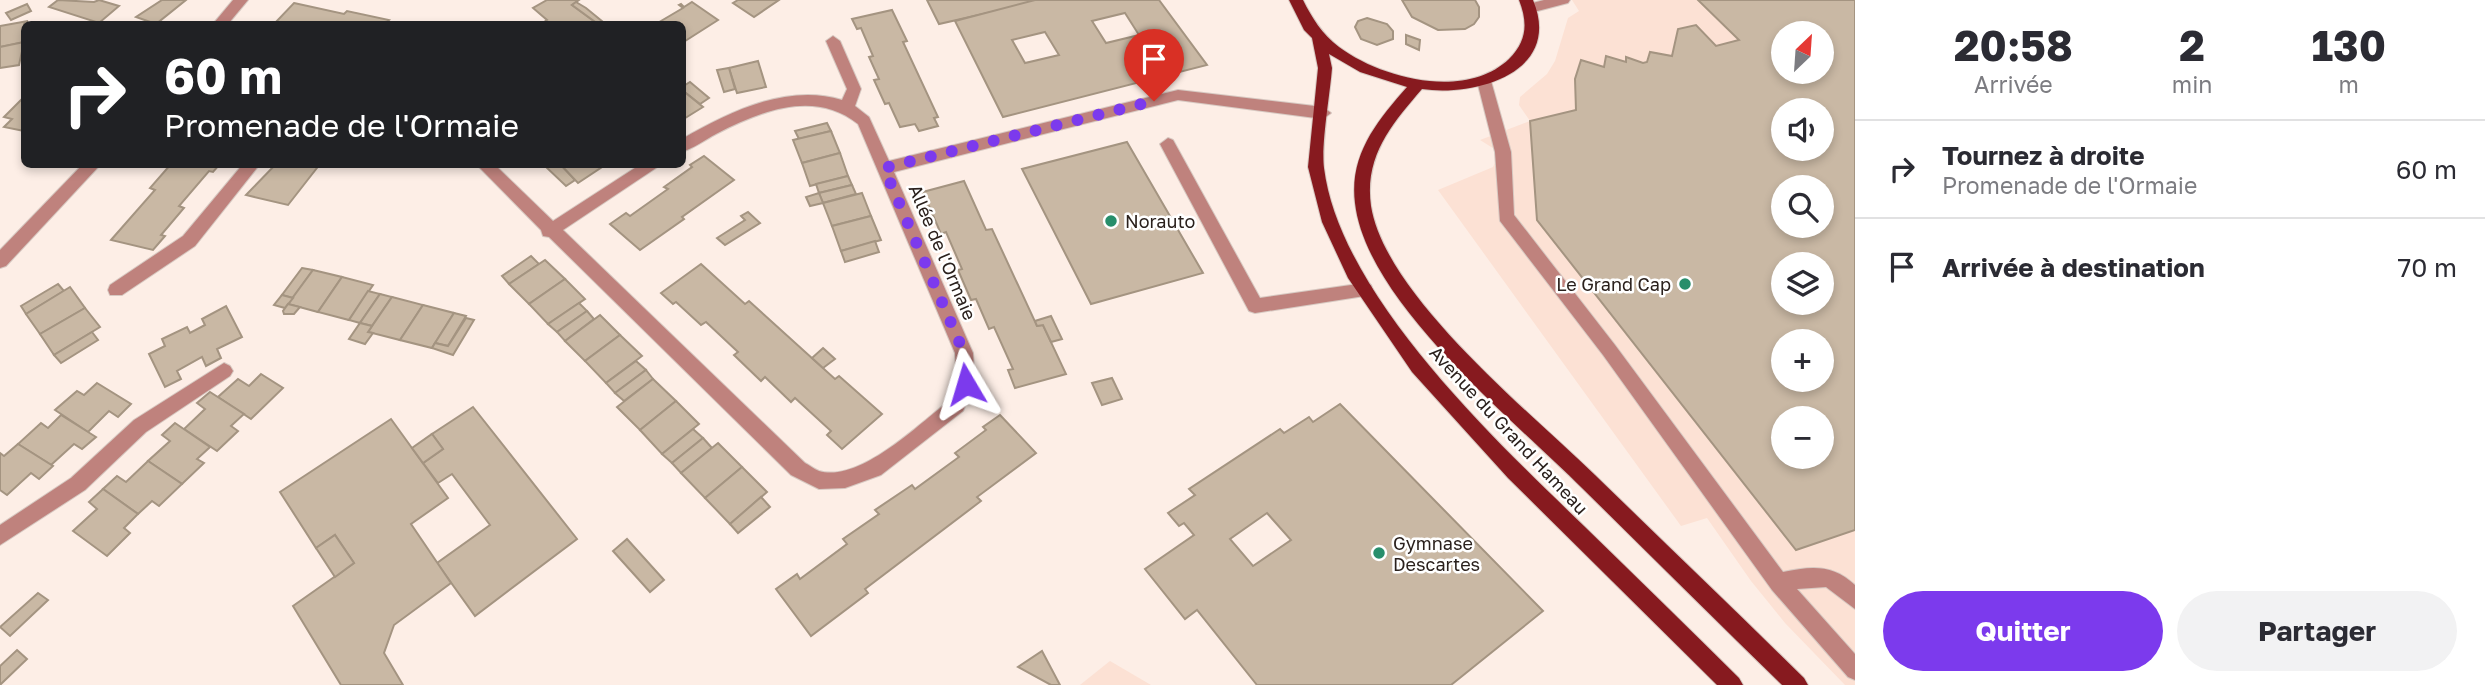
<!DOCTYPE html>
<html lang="fr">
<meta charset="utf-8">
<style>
:root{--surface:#fff;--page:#f2f2f3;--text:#2b2b33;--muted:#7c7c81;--line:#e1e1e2;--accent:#7c3aed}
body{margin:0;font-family:"Golos Text",sans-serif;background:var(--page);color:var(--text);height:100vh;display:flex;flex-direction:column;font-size:26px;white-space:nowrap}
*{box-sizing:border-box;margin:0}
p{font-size:23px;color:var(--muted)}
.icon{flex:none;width:38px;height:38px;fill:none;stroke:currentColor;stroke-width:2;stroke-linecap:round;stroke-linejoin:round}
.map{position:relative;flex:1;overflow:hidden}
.details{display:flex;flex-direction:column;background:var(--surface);width:630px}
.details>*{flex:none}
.hud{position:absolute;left:21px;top:21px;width:665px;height:147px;border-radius:10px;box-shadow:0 4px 10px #0003;background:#202124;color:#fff;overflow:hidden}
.needle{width:46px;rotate:25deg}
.buttons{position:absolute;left:1771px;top:21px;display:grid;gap:14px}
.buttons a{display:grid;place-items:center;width:63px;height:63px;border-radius:50%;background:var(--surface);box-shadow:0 4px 10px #0003;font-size:35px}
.pin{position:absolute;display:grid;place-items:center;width:60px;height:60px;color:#fff;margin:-72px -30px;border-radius:50% 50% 50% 0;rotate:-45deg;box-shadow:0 0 7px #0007}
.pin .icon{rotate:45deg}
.me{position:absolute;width:77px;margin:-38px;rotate:353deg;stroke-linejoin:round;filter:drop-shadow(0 0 5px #0008)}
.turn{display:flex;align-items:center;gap:24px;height:147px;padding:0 28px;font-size:32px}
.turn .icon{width:91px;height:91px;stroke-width:2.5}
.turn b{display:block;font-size:49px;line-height:60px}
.eta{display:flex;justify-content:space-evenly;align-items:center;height:119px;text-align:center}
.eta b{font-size:42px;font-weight:700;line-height:49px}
.button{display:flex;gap:14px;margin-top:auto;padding:14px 28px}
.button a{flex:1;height:80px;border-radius:42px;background:var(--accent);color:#fff;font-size:28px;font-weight:700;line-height:80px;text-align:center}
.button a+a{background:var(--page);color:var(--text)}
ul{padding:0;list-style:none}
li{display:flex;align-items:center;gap:21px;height:98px;padding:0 28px;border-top:2px solid var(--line)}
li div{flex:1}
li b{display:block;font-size:26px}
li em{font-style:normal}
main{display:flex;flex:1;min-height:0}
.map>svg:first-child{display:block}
.built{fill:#fce1d4;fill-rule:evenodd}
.building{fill:#c9b8a4;stroke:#a49481;stroke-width:2;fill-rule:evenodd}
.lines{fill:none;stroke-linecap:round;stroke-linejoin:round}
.minor-casing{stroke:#d7c9c2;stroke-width:2}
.major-casing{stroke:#d7c9c2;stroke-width:2}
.minor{fill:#bf827d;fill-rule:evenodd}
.major{fill:#871a1f;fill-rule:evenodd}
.route{stroke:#7c3aed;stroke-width:12;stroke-dasharray:0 21.6}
.poi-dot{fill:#278e6b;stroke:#fff;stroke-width:2.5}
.labels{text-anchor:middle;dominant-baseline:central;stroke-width:5;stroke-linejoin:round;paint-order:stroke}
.poi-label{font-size:18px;fill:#2a201c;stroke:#fff;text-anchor:start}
.street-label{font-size:18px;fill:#2a201c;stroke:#fff}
</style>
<main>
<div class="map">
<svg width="1855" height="685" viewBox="0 0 1855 685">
<rect width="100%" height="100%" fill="#fdeee6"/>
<!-- built -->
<g class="built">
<path d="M1572,0H1855V685H1845L1785,623L1751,581L1707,518L1681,526L1438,190L1493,167L1497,159L1496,150L1480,140L1530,121L1519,105L1520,97L1547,74L1555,61L1568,18L1579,11ZM1783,33H1822V72H1783ZM1783,110H1822V149H1783ZM1783,187H1822V226H1783ZM1783,264H1822V303H1783ZM1783,341H1822V380H1783ZM1783,418H1822V457H1783Z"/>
<polygon points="1110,661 1151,685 1080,685"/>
</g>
<!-- building -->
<g class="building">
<polygon points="58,0 94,2 99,0 119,6 99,23 49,7"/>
<polygon points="162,0 186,0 156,24 136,17"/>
<polygon points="547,0 579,0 572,5 598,24 541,24 547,20 533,8"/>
<polygon points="738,0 779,0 754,17 733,3"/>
<polygon points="927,0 1035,0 1036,2 939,24"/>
<path d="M1035,0H1159L1207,65L1003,117L955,21ZM1125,13L1139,35L1106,43L1092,21ZM1045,32L1059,55L1025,63L1012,40Z"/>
<polygon points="1402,0 1475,0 1479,7 1479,17 1474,24 1465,29 1438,30 1412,17"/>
<path d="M1698,0H1855V530L1796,550L1537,220L1530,121L1576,110L1575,79L1581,60L1604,67L1606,56L1626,62V57L1643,63L1647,62L1650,52L1672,56L1678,29L1696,25L1716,46L1739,40ZM1783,33H1822V72H1783ZM1783,110H1822V149H1783ZM1783,187H1822V226H1783ZM1783,264H1822V303H1783ZM1783,341H1822V380H1783ZM1783,418H1822V457H1783Z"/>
<polygon points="576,2 586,8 603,22 598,24 572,5"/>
<polygon points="692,2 718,20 682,43 682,24 656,24 683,8 679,5 681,4 684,7"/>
<polygon points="294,3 344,14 347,11 389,20 385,24 274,24"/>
<polygon points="27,4 31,11 11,20 6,13"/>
<polygon points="892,10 907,41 903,42 938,117 934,118 938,126 919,131 915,124 900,127 889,103 885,104 874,80 879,79 869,57 873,56 861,28 857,29 852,19"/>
<polygon points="1367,18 1387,24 1393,31 1393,39 1377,45 1361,39 1355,27 1358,21"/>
<polygon points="28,21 24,24 24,42 0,47 0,26"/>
<polygon points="1406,35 1420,40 1419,50 1406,44"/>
<polygon points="24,42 19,65 0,68 0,47"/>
<polygon points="758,61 766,87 737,93 729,68"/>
<polygon points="729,68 735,89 724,92 717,70"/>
<polygon points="690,82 709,98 700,104 682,90 682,87"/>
<polygon points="682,90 703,107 682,120"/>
<polygon points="24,97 24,131 4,127 12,119 4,117"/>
<polygon points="827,123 831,131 799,139 795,131"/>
<polygon points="831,131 840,153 802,163 793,140"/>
<polygon points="1127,142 1203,273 1091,304 1022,169"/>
<polygon points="840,153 848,176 810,186 802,163"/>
<polygon points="704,156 734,180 682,217 684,219 640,250 610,224 626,213 630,216 668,189 664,187 692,167 690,165"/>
<polygon points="171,164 220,164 213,172 209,171 179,206 184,208 161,235 165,236 153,250 111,240 155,190 150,188"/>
<polygon points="276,164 320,164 288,205 246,195"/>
<polygon points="551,164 560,164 575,180 566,186 546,167"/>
<polygon points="560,164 604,164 605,165 578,183"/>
<polygon points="848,176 852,185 819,193 816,184"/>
<polygon points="964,181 986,230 992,229 1037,326 1043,325 1066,374 1015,388 1008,370 1013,369 994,327 989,329 976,299 971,300 958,270 962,269 946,232 941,234 929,206 925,207 919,193"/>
<polygon points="852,185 856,194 823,203 819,193"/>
<polygon points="819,193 823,203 810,206 806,197"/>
<polygon points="862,193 871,216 832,226 823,203"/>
<polygon points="748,212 760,223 725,245 717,238 745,220 741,216"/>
<polygon points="871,216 881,240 841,251 832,226"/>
<polygon points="875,241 879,252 845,262 841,251"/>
<polygon points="531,256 539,264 509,284 502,276"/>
<polygon points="545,260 565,279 529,304 509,284"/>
<polygon points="701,264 745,304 749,301 835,379 839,376 882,414 842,449 827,435 831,431 795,398 791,402 765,377 761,381 734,355 738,352 706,322 701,325 676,302 673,304 661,293"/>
<polygon points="302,268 313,270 293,298 282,295"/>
<polygon points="313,270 342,277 318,312 288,304"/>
<polygon points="342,277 373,285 349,320 318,312"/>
<polygon points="565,279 585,299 548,324 529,304"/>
<polygon points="58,284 64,291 26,314 21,306"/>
<polygon points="70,287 85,308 40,334 26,314"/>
<polygon points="368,291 380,294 360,323 349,320"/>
<polygon points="380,294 392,297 372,326 360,323"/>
<polygon points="282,295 293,298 285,308 274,305"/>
<polygon points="392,297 423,305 400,340 368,332"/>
<polygon points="579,303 587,311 557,332 548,324"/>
<polygon points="288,304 300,307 294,314 284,314 283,311"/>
<polygon points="423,305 454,313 432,348 400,340"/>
<polygon points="226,306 242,337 217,349 221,358 206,366 202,357 177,371 181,379 165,387 149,354 165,346 162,339 187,327 190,333 205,325 202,319"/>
<polygon points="85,308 100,327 54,355 40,334"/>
<polygon points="587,311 594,319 565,341 557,332"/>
<polygon points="454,313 466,316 448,346 435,343"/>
<polygon points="600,315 620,335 585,361 565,341"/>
<polygon points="1051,316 1062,339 1051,342 1043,325 1037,326 1035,321"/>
<polygon points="466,318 474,320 453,355 432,348 435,343 448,346"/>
<polygon points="360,323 372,326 368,332 373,333 365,344 349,339"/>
<polygon points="92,332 98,340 61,363 54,355"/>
<polygon points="620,335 642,356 606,383 585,361"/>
<polygon points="823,348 835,359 823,368 812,358"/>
<polygon points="636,361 646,370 615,393 606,383"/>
<polygon points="646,370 653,379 624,401 615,393"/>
<polygon points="261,374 283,388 251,419 218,397 238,379 249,386"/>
<polygon points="1112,378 1122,399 1102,405 1092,383"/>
<polygon points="653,379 676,401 640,430 617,407"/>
<polygon points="97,383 131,404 118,417 109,411 88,432 55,410 77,391 84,395"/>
<polygon points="210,392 244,414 231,426 238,431 217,451 184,429 205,409 197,403"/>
<polygon points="676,401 699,424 662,454 640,430"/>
<path d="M1340,404L1543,611L1451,685H1257L1197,610L1185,619L1145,569L1194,535L1184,523L1179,526L1168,513L1195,495L1189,489L1280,429L1284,433L1309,417L1313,422ZM1267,513L1291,540L1253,566L1230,539Z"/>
<polygon points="473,407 577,539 475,616 437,563 490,525 452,474 438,483 423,463 443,449 432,434"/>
<polygon points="61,415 96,437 82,449 74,444 51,465 18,444 41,423 48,428"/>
<polygon points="1000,415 1036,453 977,497 981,501 865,589 868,593 811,636 776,589 797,574 800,579 847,544 843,539 879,514 875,510 912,485 915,489 959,457 955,453 986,430 983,427"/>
<polygon points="391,419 448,498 411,524 451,583 394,625 384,653 403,685 341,685 293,606 354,563 335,535 316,548 280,492"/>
<polygon points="175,423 210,447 197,459 204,463 182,484 148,461 170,441 162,435"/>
<polygon points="693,429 703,438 672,463 662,454"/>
<polygon points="432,434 443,449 423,463 412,448"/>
<polygon points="703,438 712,448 681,473 672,463"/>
<polygon points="718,443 742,467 705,498 681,473"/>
<polygon points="18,444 53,466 39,479 31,473 7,495 0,490 0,453 4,456"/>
<polygon points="148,461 182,484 159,506 152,501 138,514 103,489 117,476 126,482"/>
<polygon points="742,467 767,492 730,524 705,498"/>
<polygon points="103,489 138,514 124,528 130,533 107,556 73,531 97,509 89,502"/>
<polygon points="761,497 770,507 738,533 730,524"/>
<polygon points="335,535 354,563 335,577 316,548"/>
<polygon points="627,539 664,580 650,592 613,551"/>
<polygon points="38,593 48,600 10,636 0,627"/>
<polygon points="17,650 27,659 0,685 0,666"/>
<polygon points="1042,651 1060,685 1051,685 1018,667"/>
</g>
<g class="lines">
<!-- minor casing -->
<g class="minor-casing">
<g id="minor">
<polygon points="233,0 248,0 228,24 213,24"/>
<polygon points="1544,0 1570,0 1568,3 1530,13 1523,8 1525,5"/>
<path d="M833,36L840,41L861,89L855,106L869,117L889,161L1178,90L1323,107L1331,113L1323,119L1178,100L894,172L973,353L975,384L963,411L881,475L845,488L819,489L791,475L549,237L543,236L541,230L476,164H494L553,221L641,164H662L563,230L805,463C809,465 814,469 819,471C860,483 920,423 950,400L957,384L955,353L858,124C814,89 761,111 716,134C705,140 694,148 682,152V139C729,112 787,83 842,100L847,89L826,41Z"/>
<path d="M1484,76L1491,81L1511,152L1514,215L1615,345L1783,572C1811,566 1833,564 1855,585V609L1826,587L1797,589L1855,654V680L1848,677L1772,590L1603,355L1500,221L1495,152L1477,81Z"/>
<polygon points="1168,138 1173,140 1260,298 1365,283 1371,285 1373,290 1371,295 1255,313 1249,311 1160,144"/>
<polygon points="83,164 101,164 6,266 0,268 0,250"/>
<polygon points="243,164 260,164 195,246 122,295 110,295 108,290 110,285 183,236"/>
<polygon points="224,363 230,366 233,371 230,376 146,432 85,490 0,545 0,525 71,478 134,420"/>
</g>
</g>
<!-- major casing -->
<g class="major-casing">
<path id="major" d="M1289,0H1303C1312,18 1322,34 1339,47C1382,79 1466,100 1509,59C1527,41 1528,23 1519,0H1533C1563,72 1476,97 1422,89C1392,124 1364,156 1371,206C1385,295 1530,412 1595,475C1665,543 1735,610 1804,678L1808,685H1782C1715,620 1649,554 1582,488C1514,420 1366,302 1355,203C1349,155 1377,121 1407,87L1360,72L1329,54L1332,68C1330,95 1321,144 1324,168C1340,295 1495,440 1584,526C1636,577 1688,627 1739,678L1743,685H1717L1508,478L1412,372L1348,278L1322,222L1308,167L1318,68L1312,38L1304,30Z"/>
</g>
<!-- minor -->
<use href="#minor" class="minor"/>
<!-- major -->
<use href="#major" class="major"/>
</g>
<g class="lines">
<!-- route -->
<polyline class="route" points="966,384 964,353 884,168 1154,101"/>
</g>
<!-- markers -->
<g class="poi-dot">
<circle cx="1111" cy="221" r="7"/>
<circle cx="1685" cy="284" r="7"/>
<circle cx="1379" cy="553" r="7"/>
</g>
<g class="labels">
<!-- poi labels -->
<g class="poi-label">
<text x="1125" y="221">Norauto</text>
<text x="1671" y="284" text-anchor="end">Le Grand Cap</text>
<text x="1393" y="543">Gymnase<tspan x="1393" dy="21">Descartes</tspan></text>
</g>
<!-- street labels -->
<g class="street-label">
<text transform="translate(943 252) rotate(67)">Allée de l'Ormaie</text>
<text transform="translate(1509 430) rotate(47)">Avenue du Grand Hameau</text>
</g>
</g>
</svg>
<div class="buttons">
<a><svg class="needle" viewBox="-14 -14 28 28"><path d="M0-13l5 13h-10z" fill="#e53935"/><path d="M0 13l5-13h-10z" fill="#7c7c81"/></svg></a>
<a><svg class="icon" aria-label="sound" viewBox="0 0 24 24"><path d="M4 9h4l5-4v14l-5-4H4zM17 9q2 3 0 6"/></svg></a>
<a><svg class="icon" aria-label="search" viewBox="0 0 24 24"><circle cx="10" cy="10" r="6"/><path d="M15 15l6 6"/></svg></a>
<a><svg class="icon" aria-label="layers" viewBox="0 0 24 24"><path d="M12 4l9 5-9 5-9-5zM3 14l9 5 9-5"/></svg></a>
<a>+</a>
<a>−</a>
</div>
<div class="pin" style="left:1154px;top:101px;background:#d93025"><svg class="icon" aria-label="arrive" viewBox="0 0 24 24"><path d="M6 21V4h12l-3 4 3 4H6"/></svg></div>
<svg class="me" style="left:966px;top:384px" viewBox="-20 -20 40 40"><path d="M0-17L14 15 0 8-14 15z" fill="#7c3aed" stroke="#fff" stroke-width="4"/></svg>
<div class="hud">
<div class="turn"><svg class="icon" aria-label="right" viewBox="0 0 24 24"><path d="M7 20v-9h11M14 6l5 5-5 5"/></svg><div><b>60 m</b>Promenade de l'Ormaie</div></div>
</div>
</div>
<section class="details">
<div class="eta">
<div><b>20:58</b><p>Arrivée</p></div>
<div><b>2</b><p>min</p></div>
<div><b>130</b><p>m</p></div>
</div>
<ul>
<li><svg class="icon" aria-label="right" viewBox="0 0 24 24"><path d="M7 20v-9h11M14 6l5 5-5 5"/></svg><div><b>Tournez à droite</b><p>Promenade de l'Ormaie</p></div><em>60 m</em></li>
<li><svg class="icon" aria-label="arrive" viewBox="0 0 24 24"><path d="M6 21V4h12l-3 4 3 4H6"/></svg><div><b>Arrivée à destination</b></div><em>70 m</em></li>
</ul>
<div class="button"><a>Quitter</a><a>Partager</a></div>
</section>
</main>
